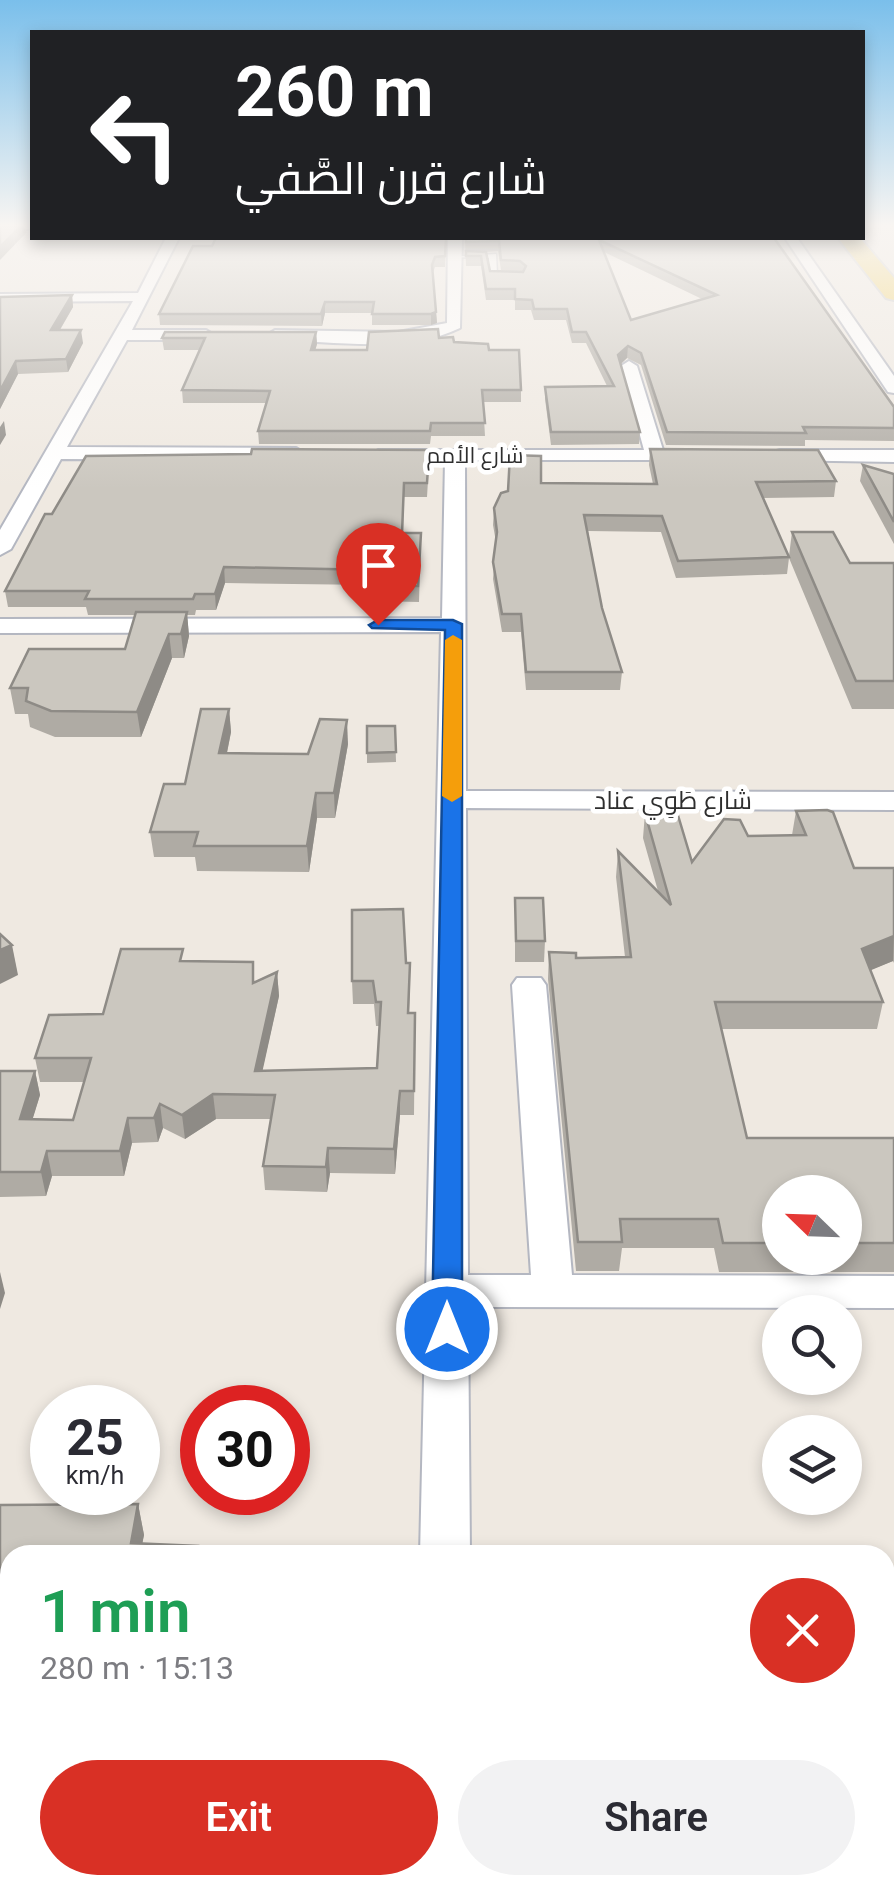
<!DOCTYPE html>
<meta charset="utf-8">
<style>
:root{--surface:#fff;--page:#f2f2f3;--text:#2b2b33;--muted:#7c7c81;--accent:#d93025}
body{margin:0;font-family:Roboto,Cairo,sans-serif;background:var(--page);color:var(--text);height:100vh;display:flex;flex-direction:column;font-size:38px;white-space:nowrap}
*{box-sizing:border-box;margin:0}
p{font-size:32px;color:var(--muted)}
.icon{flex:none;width:55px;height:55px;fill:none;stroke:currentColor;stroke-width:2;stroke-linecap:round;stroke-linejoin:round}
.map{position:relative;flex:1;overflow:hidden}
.panel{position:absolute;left:0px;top:1545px;width:895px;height:350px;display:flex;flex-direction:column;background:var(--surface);border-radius:30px 30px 0 0;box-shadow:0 5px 15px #0003}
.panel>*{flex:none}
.guide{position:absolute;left:30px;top:30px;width:835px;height:210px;border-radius:0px;box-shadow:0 5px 15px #0003;background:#202124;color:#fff;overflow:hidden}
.needle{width:65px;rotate:293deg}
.controls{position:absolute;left:762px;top:1175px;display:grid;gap:20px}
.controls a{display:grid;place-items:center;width:100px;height:100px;border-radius:50%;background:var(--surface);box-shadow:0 5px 15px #0003;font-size:50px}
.speed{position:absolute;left:30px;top:1385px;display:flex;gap:20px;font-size:50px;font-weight:700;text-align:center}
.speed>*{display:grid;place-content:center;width:130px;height:130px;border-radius:50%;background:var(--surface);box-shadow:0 5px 15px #0003;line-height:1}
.speed small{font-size:25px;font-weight:400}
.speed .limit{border:15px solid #d22;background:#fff;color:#111}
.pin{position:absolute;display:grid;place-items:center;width:85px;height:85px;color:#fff;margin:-102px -42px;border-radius:50% 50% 50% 0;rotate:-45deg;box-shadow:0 0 10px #0007}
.pin .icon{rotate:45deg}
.me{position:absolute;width:110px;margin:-55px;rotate:0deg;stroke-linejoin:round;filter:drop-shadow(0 0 8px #0008)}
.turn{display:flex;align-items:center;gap:35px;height:210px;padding:0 40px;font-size:45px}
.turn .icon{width:130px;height:130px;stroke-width:2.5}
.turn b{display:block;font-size:70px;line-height:85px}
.round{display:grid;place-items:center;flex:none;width:105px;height:105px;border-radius:52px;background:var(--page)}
.head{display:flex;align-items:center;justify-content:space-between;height:170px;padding:0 40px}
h1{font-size:60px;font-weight:600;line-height:75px;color:#1e9e55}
.primary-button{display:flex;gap:20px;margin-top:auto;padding:20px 40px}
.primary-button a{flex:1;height:115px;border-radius:60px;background:var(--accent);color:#fff;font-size:40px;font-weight:600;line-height:115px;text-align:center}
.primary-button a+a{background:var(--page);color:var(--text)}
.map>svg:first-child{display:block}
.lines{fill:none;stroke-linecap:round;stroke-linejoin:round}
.lane-casing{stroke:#b4b7c1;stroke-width:3}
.street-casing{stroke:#b4b7c1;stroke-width:4}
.primary-casing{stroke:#c9c9c9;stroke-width:4}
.lane{fill:#fff;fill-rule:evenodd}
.street{fill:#fff;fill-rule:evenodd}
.primary{fill:#f2d163;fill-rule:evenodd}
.wall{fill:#afaba4;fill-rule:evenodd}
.shaded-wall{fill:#8e8b86}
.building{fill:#cbc7bf;stroke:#8e8b86;stroke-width:2.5;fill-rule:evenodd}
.route{fill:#1a73e8;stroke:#114b97;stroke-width:2.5}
.slow{fill:#f59e0b}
.labels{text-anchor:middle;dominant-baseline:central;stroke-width:9;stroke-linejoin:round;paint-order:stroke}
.far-street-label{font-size:22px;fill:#2e2e2e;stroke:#fff}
.street-label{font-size:25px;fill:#2e2e2e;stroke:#fff}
</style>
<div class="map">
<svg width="894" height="1895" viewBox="0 0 894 1895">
<rect width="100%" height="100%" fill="#efe9e1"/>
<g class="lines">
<!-- lane casing -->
<g class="lane-casing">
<polygon id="lane" points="496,254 497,274 513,275 513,279 490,278 489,258 451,257"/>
</g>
<!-- street casing -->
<g class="street-casing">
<g id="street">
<rect x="0" y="224" width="32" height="5"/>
<polygon points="166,238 179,238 132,330 206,330 214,335 206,340 127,340 67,447 296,448 306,454 296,460 61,459 11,549 0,555 0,530 133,301 0,302 0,294 138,293"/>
<path d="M448,238H462L460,328C407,354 333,341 275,340L267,335L275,330L398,332L447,323Z"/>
<polygon points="785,238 797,238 894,376 894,393 888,392"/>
<polygon points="629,361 637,366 663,450 698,452 698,460 465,460 466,791 894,792 894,810 466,808 468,1275 531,1275 512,985 517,978 541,978 546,985 572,1275 894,1276 894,1308 468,1307 470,1555 420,1555 441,632 0,633 0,619 442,618 445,460 385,460 375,454 378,450 644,450 621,366"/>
<polygon points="780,450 894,450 894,462 773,460 773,452"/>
<rect x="413" y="1885" width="58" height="10"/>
</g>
</g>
<!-- primary casing -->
<g class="primary-casing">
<polygon id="primary" points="838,238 860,238 894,278 894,300 886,298"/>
</g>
<!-- lane -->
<use href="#lane" class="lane"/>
<!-- street -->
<use href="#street" class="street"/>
<!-- primary -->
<use href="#primary" class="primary"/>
</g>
<!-- wall -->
<g class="wall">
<polygon points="446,238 445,267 435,267 433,273 437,323 431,325 372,325 372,313 325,313 322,326 160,325 159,314"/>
<path d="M465,238H774L894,407V441L805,440V446L666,445L641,365L627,358L621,364L640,432L639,444L551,445L545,399V387L607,386L586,343H572L566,320H534L531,310H515V300H486L481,266H466ZM498,251L501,270L521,272L490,271L486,252ZM604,252L702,299L631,320Z"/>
<polygon points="72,295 73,307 60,330 83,343 68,372 18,374 0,409 0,297"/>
<polygon points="316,332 317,344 315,350 367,350 439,338 489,350 521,390 521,402 483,402 485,436 431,436 430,444 259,444 258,431 266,403 183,403 182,390 200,350 164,350 162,338"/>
<polygon points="650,449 836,481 834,497 763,498 789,556 792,532 850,563 894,563 894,709 852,709 789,558 787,574 676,578 661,532 588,531 602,608 622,672 620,690 526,690 521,632 502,632 493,579 496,542 493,525 494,508 541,483 653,484 649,465"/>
<polygon points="429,464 427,497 404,497 403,533 421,533 419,602 374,601 373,585 225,583 216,610 196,610 195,615 187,615 189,636 184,658 172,658 141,737 55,737 30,727 28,714 15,714 10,688 125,649 135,615 88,615 86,607 8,607 5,591 52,514"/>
<polygon points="863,465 894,474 894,544 860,481"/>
<polygon points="229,709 231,732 227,753 308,754 348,744 335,818 317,818 309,872 197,871 195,857 154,857 150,832 185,784"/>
<polygon points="395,726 396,762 367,763 367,753"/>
<path d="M796,811L854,868H894V963L893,961L870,970L883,1002L877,1029H721L747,1138H894V1272H719L714,1248H622L619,1271H576L548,979L549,952L576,958L625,957L616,877L618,851L658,891L643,838L645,813L692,862L748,836L792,835ZM780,1192H845V1258H780Z"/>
<polygon points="515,898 545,941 544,962 515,962"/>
<polygon points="184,961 255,982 277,972 279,996 262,1071 377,1068 380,1026 376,1026 374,1004 353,1004 352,981 406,963 410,986 409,1013 415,1013 414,1115 400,1115 395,1174 330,1173 327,1192 265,1190 263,1166 271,1119 216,1119 185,1139 163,1128 158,1142 132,1143 124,1176 52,1176 46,1196 0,1197 0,1071 35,1071 40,1095 32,1120 73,1120 84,1082 40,1082 35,1058"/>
<polygon points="138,1504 144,1535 142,1544 10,1555 10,1710 0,1710 0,1505"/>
</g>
<!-- shaded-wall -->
<g class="shaded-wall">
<polygon points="23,224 26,233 0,260 0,247"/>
<polygon points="72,295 73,307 52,343 51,330"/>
<polygon points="325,302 325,313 322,326 321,314"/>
<polygon points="436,312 437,323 431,325 431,314"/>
<polygon points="81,330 83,343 68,372 66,359"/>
<polygon points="316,332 317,344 312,362 311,350"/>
<polygon points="628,346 627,358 617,367 618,355"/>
<polygon points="16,361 18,374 0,409 0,391"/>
<polygon points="4,421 6,435 0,445 0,427"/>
<polygon points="224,567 225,583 216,610 215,594"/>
<polygon points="187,612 189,636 184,658 181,634"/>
<polygon points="169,634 172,658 141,737 137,712"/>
<polygon points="229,709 231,732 222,777 219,753"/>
<polygon points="347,720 348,744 335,818 334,793"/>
<polygon points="316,793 317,818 309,872 307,846"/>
<polygon points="894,936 893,961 857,976 862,949"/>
<polygon points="12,945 18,975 0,984 0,950"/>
<polygon points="277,972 279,996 257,1096 255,1071"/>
<polygon points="35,1071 40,1095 25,1144 20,1119"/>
<polygon points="400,1091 400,1115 395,1174 394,1149"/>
<polygon points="213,1094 216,1119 185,1139 182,1115"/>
<polygon points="160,1104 163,1128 158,1142 154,1118"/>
<polygon points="128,1118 132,1143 124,1176 120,1151"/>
<polygon points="328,1148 330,1173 327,1192 326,1167"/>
<polygon points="47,1151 52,1176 46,1196 41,1172"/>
<polygon points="0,1272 5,1293 0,1309"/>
<polygon points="138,1504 144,1535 140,1555 131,1543"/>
</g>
<!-- building -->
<g class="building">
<polygon points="0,224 23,224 0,247"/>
<polygon points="216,238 446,238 445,256 435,257 432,265 436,312 431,314 372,314 374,302 325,302 321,314 159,314 193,246 212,246"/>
<path d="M466,238H774L894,407V428L803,427L806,433L667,432L641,353L628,346L618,355L640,432H551L545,387L614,386L586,332H572L567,309H534L532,300L515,299V289H486L481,256H466V251L486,252L490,271L523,272L526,266L520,261L501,260L499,241L466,242ZM599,240L717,295L631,320Z"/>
<polygon points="72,295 51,330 81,330 66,359 16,361 0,391 0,297"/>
<polygon points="438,329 439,338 453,337 454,342 488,344 489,350 519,350 521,390 482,390 485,423 431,423 430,431 258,431 270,391 182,390 205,338 162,338 165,332 316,332 311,350 367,350 369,332"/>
<polygon points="252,449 429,450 427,483 404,483 402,533 421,533 418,586 373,585 376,570 224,567 215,594 195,594 193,599 85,599 89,591 5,591 45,514 52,514 86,456 251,454"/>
<polygon points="650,449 818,450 836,481 756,482 789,557 678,561 662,516 584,515 602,608 622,672 526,672 521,614 502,614 493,562 497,532 494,508 501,493 508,491 510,455 541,456 541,483 657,484"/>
<polygon points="863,465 894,474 894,522"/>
<polygon points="792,532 833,532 850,563 894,563 894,681 856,681"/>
<polygon points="136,612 187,612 181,634 169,634 137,712 51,711 26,701 28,688 10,688 29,649 125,649"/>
<polygon points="201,709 229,709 219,753 308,754 320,719 347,720 334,793 316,793 307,846 194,846 198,832 150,832 164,784 185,784"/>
<polygon points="367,726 395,726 396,752 367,753"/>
<polygon points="827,810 833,812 854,868 894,868 894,936 862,949 883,1002 715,1002 747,1138 894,1138 894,1243 845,1243 845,1192 780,1192 780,1243 723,1243 718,1219 620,1219 622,1242 578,1242 549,952 576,953 576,958 631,957 618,851 671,905 645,813 677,812 692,862 724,819 740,820 748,836 806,835 796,811"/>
<polygon points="515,898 543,898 545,941 516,941"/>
<polygon points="403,909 406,963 410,963 408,1013 415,1013 414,1091 400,1091 394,1149 328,1148 326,1167 263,1166 275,1095 213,1094 182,1115 160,1104 154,1118 128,1118 120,1151 47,1151 41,1172 0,1172 0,1071 35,1071 20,1119 73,1120 91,1058 35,1058 49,1015 103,1014 121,949 183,949 180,961 253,962 253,983 277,972 255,1071 377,1068 381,1002 376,1002 373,981 352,981 352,910"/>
<polygon points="0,934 12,945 0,950"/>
<polygon points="138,1504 131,1543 198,1546 196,1555 10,1555 10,1681 0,1680 0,1505"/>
</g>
<!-- sky -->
<linearGradient id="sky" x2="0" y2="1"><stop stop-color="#7abfeb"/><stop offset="0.46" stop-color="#f8f5f2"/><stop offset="1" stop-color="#f8f5f2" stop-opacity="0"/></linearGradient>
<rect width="894" height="489" fill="url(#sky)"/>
<!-- route -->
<polygon class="route" points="378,620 453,620 462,624 462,1329 458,1337 447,1340 436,1337 432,1329 445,630 372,628 369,625"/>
<!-- slow -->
<polygon class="slow" points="453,635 462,640 462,796 452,802 442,796 445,640"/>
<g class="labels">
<!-- far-street labels -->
<g class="far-street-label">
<text x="475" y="455">شارع الأمم</text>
</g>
<!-- street labels -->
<g class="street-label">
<text x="673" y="800">شارع طَوِي عناد</text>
</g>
</g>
</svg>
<div class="controls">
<a><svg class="needle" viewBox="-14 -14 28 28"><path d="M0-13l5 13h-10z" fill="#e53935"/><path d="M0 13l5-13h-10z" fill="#7c7c81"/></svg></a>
<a><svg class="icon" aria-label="search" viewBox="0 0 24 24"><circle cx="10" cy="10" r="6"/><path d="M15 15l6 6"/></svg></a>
<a><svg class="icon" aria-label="layers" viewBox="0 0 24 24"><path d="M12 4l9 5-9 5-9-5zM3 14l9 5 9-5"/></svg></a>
</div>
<div class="speed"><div>25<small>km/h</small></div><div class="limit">30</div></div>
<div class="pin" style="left:378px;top:625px;background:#d93025"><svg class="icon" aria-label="arrive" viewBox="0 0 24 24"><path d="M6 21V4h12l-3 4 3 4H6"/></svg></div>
<svg class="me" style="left:447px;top:1329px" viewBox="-20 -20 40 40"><circle r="17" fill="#1a73e8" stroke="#fff" stroke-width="3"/><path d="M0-11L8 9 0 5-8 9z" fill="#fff"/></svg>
<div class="guide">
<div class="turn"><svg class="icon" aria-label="left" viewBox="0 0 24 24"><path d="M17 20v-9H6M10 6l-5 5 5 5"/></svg><div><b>260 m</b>شارع قرن الصَّفي</div></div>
</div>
<section class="panel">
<div class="head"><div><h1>1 min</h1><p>280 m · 15:13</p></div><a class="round" style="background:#d93025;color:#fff"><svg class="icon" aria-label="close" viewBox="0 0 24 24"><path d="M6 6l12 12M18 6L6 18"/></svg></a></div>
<div class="primary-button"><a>Exit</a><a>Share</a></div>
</section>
</div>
